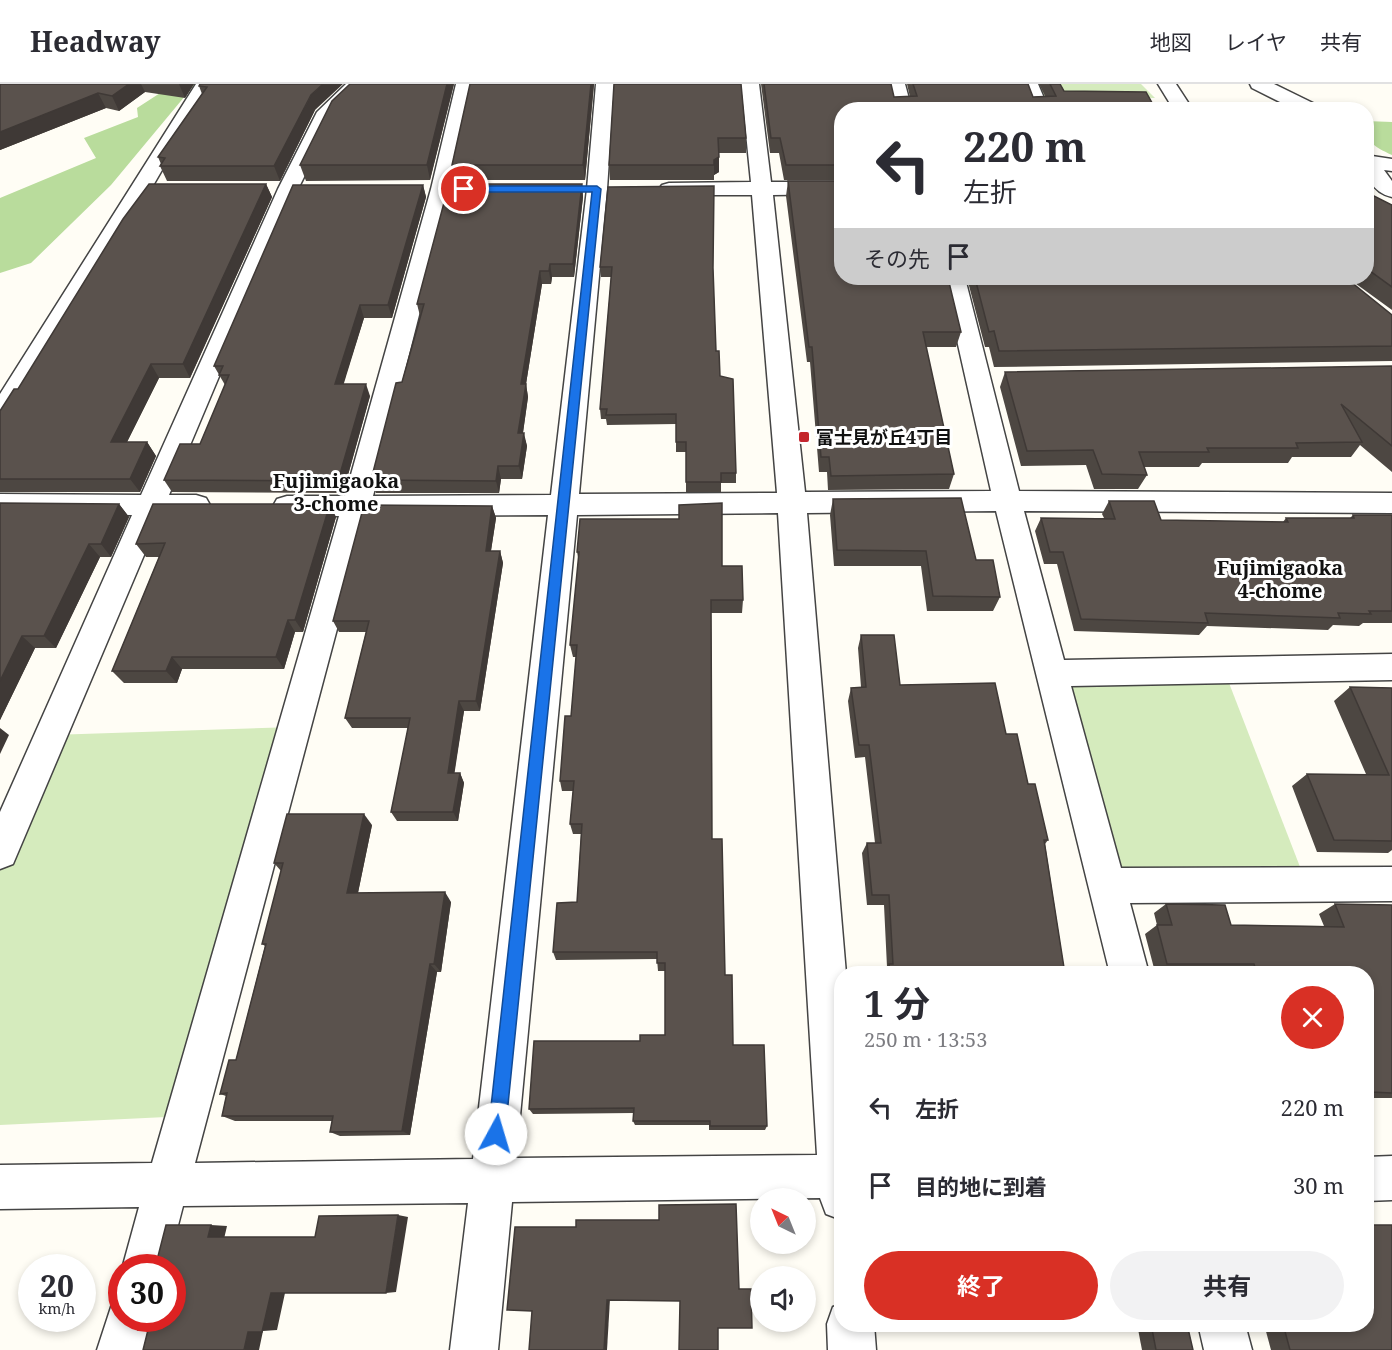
<!DOCTYPE html>
<html lang="ja">
<meta charset="utf-8">
<style>
:root{--surface:#fff;--page:#f2f2f3;--text:#2b2b33;--muted:#7c7c81;--line:#e1e1e2;--accent:#d93025}
body{margin:0;font-family:"Noto Serif","Noto Sans JP",serif;background:var(--page);color:var(--text);height:100vh;display:flex;flex-direction:column;font-size:22px;white-space:nowrap}
*{box-sizing:border-box;margin:0}
p{font-size:20px;color:var(--muted)}
.icon{flex:none;width:33px;height:33px;fill:none;stroke:currentColor;stroke-width:2;stroke-linecap:round;stroke-linejoin:round}
.map{position:relative;flex:1;overflow:hidden}
.side{position:absolute;left:834px;top:882px;width:540px;height:366px;display:flex;flex-direction:column;background:var(--surface);border-radius:24px;box-shadow:0 3px 9px #0003}
.side>*{flex:none}
.top-card{position:absolute;left:834px;top:18px;width:540px;height:183px;border-radius:24px;box-shadow:0 3px 9px #0003;background:#fff;color:var(--text);overflow:hidden}
.needle{width:39px;rotate:317deg}
.controls{position:absolute;left:750px;top:1104px;display:grid;gap:12px}
.controls a{display:grid;place-items:center;width:66px;height:66px;border-radius:50%;background:var(--surface);box-shadow:0 3px 9px #0003;font-size:30px}
.speed{position:absolute;left:18px;top:1170px;display:flex;gap:12px;font-size:30px;font-weight:700;text-align:center}
.speed>*{display:grid;place-content:center;width:78px;height:78px;border-radius:50%;background:var(--surface);box-shadow:0 3px 9px #0003;line-height:1}
.speed small{font-size:15px;font-weight:400}
.speed .limit{border:9px solid #d22;background:#fff;color:#111}
.pin{position:absolute;display:grid;place-items:center;width:51px;height:51px;color:#fff;margin:-26px;border:3px solid #fff;border-radius:50%;box-shadow:0 2px 6px #0007}
.me{position:absolute;width:66px;margin:-33px;rotate:6deg;stroke-linejoin:round;filter:drop-shadow(0 0 4px #0008)}
.turn{display:flex;align-items:center;gap:21px;height:126px;padding:0 30px;font-size:27px}
.turn .icon{width:78px;height:78px;stroke-width:2.5}
.turn b{display:block;font-size:42px;line-height:51px}
.then{display:flex;align-items:center;height:57px;padding:0 30px;background:#0003;gap:12px;font-size:22px}
.round{display:grid;place-items:center;flex:none;width:63px;height:63px;border-radius:32px;background:var(--page)}
.summary{display:flex;align-items:center;justify-content:space-between;height:102px;padding:0 30px}
h1{font-size:36px;font-weight:700;line-height:45px}
.action{display:flex;gap:12px;margin-top:auto;padding:12px 30px}
.action a{flex:1;height:69px;border-radius:36px;background:var(--accent);color:#fff;font-size:24px;font-weight:700;line-height:69px;text-align:center}
.action a+a{background:var(--page);color:var(--text)}
ul{padding:0;list-style:none}
li{display:flex;align-items:center;gap:18px;height:78px;padding:0 30px}
li div{flex:1}
li b{display:block;font-size:22px}
li em{font-style:normal}
header{display:flex;align-items:center;gap:36px;box-sizing:border-box;height:84px;padding:0 30px;background:var(--surface);border-bottom:2px solid var(--line)}
header strong{font-size:28px}
nav{display:flex;gap:33px;margin-inline-start:auto;font-size:21px}
.map>svg:first-child{display:block}
.green{fill:#d5ebbd}
.forest{fill:#b9dc9c}
.lines{fill:none;stroke-linecap:round;stroke-linejoin:round}
.minor-casing{stroke:#444;stroke-width:3}
.minor{fill:#fff;fill-rule:evenodd}
.wall{fill:#4d4742}
.shaded-wall{fill:#3f3936}
.building{fill:#5a524d;stroke:#3f3936;stroke-width:1.5}
.route{fill:#1a73e8;stroke:#114b97;stroke-width:1.5}
.poi-dot{fill:#c4262e;stroke:#fff;stroke-width:2}
.labels{text-anchor:middle;dominant-baseline:central;stroke-width:6;stroke-linejoin:round;paint-order:stroke}
.poi-label{font-size:18px;font-weight:bold;fill:#111;stroke:#fff;text-anchor:start}
.neighbourhood-label{font-size:20px;font-weight:bold;fill:#111;stroke:#fff}
</style>
<header>
<strong>Headway</strong>
<nav><a>地図</a><a>レイヤ</a><a>共有</a></nav>
</header>
<div class="map">
<svg width="1392" height="1266" viewBox="0 0 1392 1266">
<rect width="100%" height="100%" fill="#fffdf5"/>
<!-- green -->
<g class="green">
<polygon points="1029,0 1141,0 1155,14 1034,12"/>
<polygon points="1224,586 1307,801 1107,802 1052,589"/>
<polygon points="294,643 187,1032 0,1041 0,768 51,651"/>
</g>
<!-- forest -->
<g class="forest">
<polygon points="174,0 195,0 111,101 31,179 0,189 0,114 96,74 84,54 138,33 137,24"/>
<path d="M1366,37L1392,38V71C1373,62 1366,59 1366,37Z"/>
</g>
<g class="lines">
<!-- minor casing -->
<g class="minor-casing">
<g id="minor">
<polygon points="196,0 216,0 206,10 151,105 9,337 0,340 0,310"/>
<polygon points="346,0 366,0 335,31 298,105 169,411 196,411 206,414 210,421 206,428 196,431 161,431 13,780 0,785 0,728 132,431 0,430 0,410 141,411 278,105 317,28"/>
<path d="M456,0H474L451,105L373,412L551,411L587,105L596,0H614L607,105L579,410L777,409L752,111H669L662,109L659,105L662,101L669,99L751,98L741,0H759L771,98H842V110L773,111L805,408L991,407L943,194H965L1019,407L1392,409V429L1024,427L1064,576L1392,570V596L1071,602L1121,784L1392,783V817L1130,819L1149,890H1110L996,427L807,429L846,890H842V1136L826,1130L820,1114L512,1118L498,1266H450L468,1119L183,1122L167,1184L122,1185L139,1123L0,1125V1081L152,1079L339,432H287L277,429L273,422L277,415L287,412H345L431,105ZM778,429L817,1071L516,1074L577,431ZM548,431L473,1075L195,1079L367,432Z"/>
<polygon points="887,0 905,0 912,26 893,26"/>
<polygon points="1020,0 1038,0 1049,26 1030,26"/>
<polygon points="1158,0 1176,0 1193,26 1174,26"/>
<polygon points="1250,0 1274,0 1319,22 1321,26 1296,26 1252,4"/>
<path d="M1372,72L1392,75V87L1384,86L1392,97V113C1371,108 1366,92 1366,73Z"/>
<polygon points="1392,1072 1392,1116 1366,1117 1366,1073"/>
<polygon points="122,1214 122,1234 153,1234 145,1266 97,1266 113,1217"/>
<polygon points="842,1220 842,1240 874,1240 876,1266 828,1266 827,1240 833,1223"/>
<polygon points="1198,1240 1245,1240 1252,1266 1204,1266"/>
</g>
</g>
<!-- minor -->
<use href="#minor" class="minor"/>
</g>
<!-- wall -->
<g class="wall">
<polygon points="0,0 194,0 185,14 145,8 119,27 106,24 0,66"/>
<polygon points="200,0 315,26 280,97 167,97 160,82 161,80 158,73 202,10 199,2"/>
<polygon points="454,0 430,96 306,97 300,81"/>
<polygon points="470,0 594,0 585,96 456,96 452,81"/>
<polygon points="614,0 746,54 746,69 719,69 719,88 714,91 714,96 610,96 609,81"/>
<polygon points="761,0 891,0 894,13 910,13 907,0 1028,0 1033,13 1045,12 1039,0 1060,0 1064,7 1146,8 842,26 842,96 784,96 779,69 770,69"/>
<polygon points="788,97 961,248 956,263 926,263 954,390 949,405 828,406 827,388 819,388 810,278 807,278 786,112"/>
<polygon points="266,100 272,113 190,294 159,294 127,358 147,358 156,372 140,408 0,408 0,327 18,305"/>
<polygon points="582,100 583,113 574,193 552,193 551,200 542,200 526,300 528,313 523,349 527,362 522,395 501,395 499,409 376,409 371,396 402,298 420,232 417,220"/>
<polygon points="423,101 426,113 392,234 364,234 343,300 370,312 343,409 172,408 164,396 200,360 225,301 214,282"/>
<polygon points="1366,108 1392,121 1392,226 1348,194 1366,194"/>
<polygon points="600,183 713,184 716,267 736,389 736,399 721,399 721,408 686,408 686,368 676,368 676,340 607,341 606,335 601,335 600,325 611,193 601,193"/>
<polygon points="967,194 1346,194 1392,231 1392,277 994,283 989,263 985,263"/>
<polygon points="1392,282 1392,388 1360,361 1351,373 1292,373 1288,379 1202,379 1199,383 1144,383 1147,391 1138,405 1094,405 1086,381 1021,382 1000,303 1005,288"/>
<polygon points="833,415 976,476 1000,513 993,527 927,527 921,482 834,482 830,431"/>
<polygon points="1109,417 1161,436 1283,438 1286,434 1350,434 1353,431 1392,431 1392,539 1363,539 1359,542 1333,541 1328,546 1207,542 1199,551 1074,547 1057,480 1044,480 1035,447 1041,434 1104,434 1102,430"/>
<polygon points="0,419 119,420 129,433 111,473 100,473 56,564 35,564 0,636"/>
<polygon points="492,422 496,434 491,467 500,467 503,479 480,627 464,627 454,689 460,689 464,699 458,737 397,737 391,728 408,644 352,644 345,634 366,548 339,548 333,537"/>
<polygon points="336,433 303,548 295,548 284,585 182,585 177,599 124,599 112,587 159,473 146,473 136,460"/>
<polygon points="577,468 722,482 743,516 742,529 711,529 712,755 725,891 733,961 767,1042 765,1046 709,1046 709,1041 635,1041 633,1037 634,1029 533,1030 529,1025 640,957 665,951 665,887 658,887 657,875 556,876 553,868 577,818 581,750 573,750 570,740 573,707 562,707 560,697 571,632 576,573 573,573 570,561 579,478"/>
<polygon points="861,551 900,601 1006,650 1028,700 1048,756 1045,760 1065,890 884,890 887,883 884,821 867,821 862,769 867,759 875,759 865,673 855,674 848,617 851,604 861,603 858,564"/>
<polygon points="1350,603 1392,604 1392,766 1388,769 1317,768 1292,702 1307,690 1366,690 1334,617"/>
<polygon points="372,741 358,809 451,818 441,888 437,888 410,1051 340,1052 330,1048 332,1037 235,1037 222,1032 226,1012 220,1010 236,976 265,862 262,860 281,787 274,779"/>
<polygon points="1166,820 1231,841 1324,842 1319,830 1335,820 1392,821 1392,1014 1366,1014 1366,890 1155,888 1145,850 1157,841 1154,829"/>
<polygon points="1137,1240 1187,1240 1193,1266 1142,1266"/>
<polygon points="1264,1240 1366,1240 1392,1266 1271,1266"/>
</g>
<!-- shaded-wall -->
<g class="shaded-wall">
<polygon points="129,0 141,0 145,8 119,27 112,12"/>
<polygon points="179,0 194,0 185,14"/>
<polygon points="323,0 343,0 315,26 280,97 274,82 311,11"/>
<polygon points="447,0 454,0 430,96 427,81"/>
<polygon points="591,0 594,0 585,96 583,81"/>
<polygon points="98,9 106,24 0,66 0,48"/>
<polygon points="719,73 719,88 714,91 714,76"/>
<polygon points="266,100 272,113 190,294 183,280"/>
<polygon points="582,100 583,113 574,193 573,180"/>
<polygon points="423,101 426,113 392,234 388,221"/>
<polygon points="550,180 552,193 551,200 549,187"/>
<polygon points="540,187 542,200 526,300 528,313 521,362 518,349 521,300"/>
<polygon points="360,221 364,234 340,312 335,300"/>
<polygon points="151,280 159,294 120,372 111,358"/>
<polygon points="366,300 370,312 343,409 338,397"/>
<polygon points="524,349 527,362 522,395 519,382"/>
<polygon points="147,358 156,372 140,408 130,395"/>
<polygon points="498,382 501,395 499,409 496,397"/>
<polygon points="119,420 129,433 111,473 101,460"/>
<polygon points="330,420 336,433 303,548 295,536"/>
<polygon points="492,422 496,434 489,479 486,467"/>
<polygon points="89,460 100,473 56,564 44,552"/>
<polygon points="500,467 503,479 480,627 476,617"/>
<polygon points="288,536 295,548 284,585 276,573"/>
<polygon points="22,552 35,564 0,636 0,597"/>
<polygon points="172,573 182,585 177,599 166,587"/>
<polygon points="459,617 464,627 453,699 448,689"/>
<polygon points="0,644 9,651 0,670"/>
<polygon points="460,689 464,699 458,737 453,728"/>
<polygon points="364,730 372,741 356,818 347,809"/>
<polygon points="445,808 451,818 441,888 434,880"/>
<polygon points="430,880 437,888 410,1051 402,1047"/>
<polygon points="398,1131 408,1133 396,1208 386,1209"/>
<polygon points="211,1141 227,1142 224,1155 208,1153"/>
<polygon points="271,1209 285,1209 277,1246 263,1247 259,1266 244,1266 248,1248"/>
<polygon points="610,1215 607,1266 604,1266 607,1216"/>
</g>
<!-- building -->
<g class="building">
<polygon points="0,0 129,0 112,12 98,9 0,48"/>
<polygon points="200,0 323,0 311,11 274,82 160,82 165,74 158,73 207,3 199,2"/>
<polygon points="350,0 447,0 427,81 300,81 332,17"/>
<polygon points="470,0 591,0 583,81 452,81"/>
<polygon points="614,0 741,0 746,54 718,54 719,73 714,76 714,81 609,81"/>
<polygon points="764,0 891,0 894,13 917,12 913,0 1028,0 1033,13 1056,12 1050,0 1060,0 1064,7 1146,8 1156,26 842,26 842,81 786,81 780,54 771,54"/>
<polygon points="788,97 842,97 842,194 948,194 961,248 923,248 954,390 831,392 829,373 821,373 812,263 809,263"/>
<polygon points="149,100 266,100 183,280 151,280 111,358 147,358 130,395 0,395 0,327 14,305 18,305 123,135"/>
<polygon points="449,100 582,100 573,180 550,180 549,187 540,187 521,300 526,300 518,349 524,349 519,382 498,382 496,397 371,396 396,299 402,298 424,220 417,220"/>
<polygon points="293,101 423,101 388,221 360,221 335,300 366,300 338,397 164,396 180,360 200,360 229,291 219,291 223,282 214,282"/>
<polygon points="714,102 713,184 716,267 719,267 720,292 733,295 736,389 721,389 721,398 686,398 686,358 676,358 676,330 606,331 607,325 600,325 612,183 600,183 608,103"/>
<polygon points="1366,108 1392,121 1392,203 1366,184"/>
<polygon points="975,194 1346,194 1392,231 1392,262 999,267 994,247 989,248"/>
<polygon points="1392,282 1392,362 1341,320 1362,358 1296,359 1298,364 1207,364 1209,368 1139,368 1147,391 1102,390 1093,366 1027,367 1005,288"/>
<polygon points="961,414 976,476 993,476 1000,513 933,512 926,467 837,466 833,415"/>
<polygon points="1109,417 1154,417 1161,436 1288,438 1286,434 1354,434 1353,431 1392,431 1392,527 1369,527 1371,530 1338,529 1340,534 1205,529 1208,539 1081,535 1063,468 1050,468 1041,434 1115,435"/>
<polygon points="0,419 119,420 101,460 89,460 44,552 22,552 0,597"/>
<polygon points="722,419 722,482 742,482 743,516 711,516 712,755 722,755 725,891 732,891 733,961 764,961 767,1042 710,1042 710,1037 633,1037 634,1024 529,1025 534,957 640,957 640,951 665,951 665,879 657,879 657,868 553,868 557,819 577,818 582,740 570,740 574,697 560,697 565,632 571,632 577,561 570,561 579,468 577,468 580,435 679,435 679,421"/>
<polygon points="153,420 330,420 295,536 288,536 276,573 172,573 166,587 112,587 165,459 136,460"/>
<polygon points="364,421 492,422 486,467 500,467 476,617 459,617 448,689 460,689 453,728 391,728 410,634 345,634 369,537 333,537"/>
<polygon points="861,551 894,551 900,601 995,599 1006,650 1017,650 1028,700 1035,700 1048,756 1044,756 1065,890 890,890 889,880 893,880 889,811 872,811 867,759 881,759 869,661 859,661 851,604 866,603"/>
<polygon points="1350,603 1392,604 1392,757 1334,756 1307,690 1389,691"/>
<polygon points="287,730 364,730 347,809 445,808 434,880 430,880 402,1047 330,1048 333,1032 222,1032 227,1009 220,1010 229,976 236,976 266,860 262,860 283,779 274,779"/>
<polygon points="1166,820 1225,821 1231,841 1344,843 1335,820 1392,821 1392,1009 1371,1008 1366,995 1366,890 1257,890 1254,880 1167,880 1157,841 1172,841"/>
<polygon points="736,1120 739,1205 751,1205 752,1244 718,1244 718,1266 679,1266 680,1217 607,1216 604,1266 529,1266 532,1227 507,1226 515,1143 576,1143 576,1136 659,1136 659,1121"/>
<polygon points="398,1131 386,1209 271,1209 262,1248 248,1248 244,1266 143,1266 148,1246 138,1246 141,1234 172,1234 172,1184 155,1184 166,1141 211,1141 208,1153 315,1153 319,1132"/>
<polygon points="1366,1141 1392,1141 1392,1266 1290,1266 1283,1240 1366,1240"/>
<polygon points="1151,1240 1187,1240 1193,1266 1156,1266"/>
</g>
<!-- route -->
<polygon class="route" points="597,102 601,105 505,1050 503,1056 496,1059 490,1056 488,1050 592,108 464,108 459,105 464,102"/>
<!-- markers -->
<rect class="poi-dot" x="798" y="347" width="12" height="12" rx="3"/>
<g class="labels">
<!-- poi labels -->
<g class="poi-label">
<text x="816" y="353">富士見が丘4丁目</text>
</g>
<!-- neighbourhood labels -->
<g class="neighbourhood-label">
<text x="336" y="396">Fujimigaoka<tspan x="336" dy="23">3-chome</tspan></text>
<text x="1280" y="483">Fujimigaoka<tspan x="1280" dy="23">4-chome</tspan></text>
</g>
</g>
</svg>
<div class="controls">
<a><svg class="needle" viewBox="-14 -14 28 28"><path d="M0-13l5 13h-10z" fill="#e53935"/><path d="M0 13l5-13h-10z" fill="#7c7c81"/></svg></a>
<a><svg class="icon" aria-label="sound" viewBox="0 0 24 24"><path d="M4 9h4l5-4v14l-5-4H4zM17 9q2 3 0 6"/></svg></a>
</div>
<div class="speed"><div>20<small>km/h</small></div><div class="limit">30</div></div>
<div class="pin" style="left:464px;top:105px;background:#d93025"><svg class="icon" aria-label="arrive" viewBox="0 0 24 24"><path d="M6 21V4h12l-3 4 3 4H6"/></svg></div>
<svg class="me" style="left:496px;top:1050px" viewBox="-20 -20 40 40"><circle r="19" fill="#fff"/><path d="M0-13L10 11 0 6-10 11z" fill="#1a73e8"/></svg>
<div class="top-card">
<div class="turn"><svg class="icon" aria-label="left" viewBox="0 0 24 24"><path d="M17 20v-9H6M10 6l-5 5 5 5"/></svg><div><b>220 m</b>左折</div></div>
<div class="then">その先<svg class="icon" aria-label="arrive" viewBox="0 0 24 24"><path d="M6 21V4h12l-3 4 3 4H6"/></svg></div>
</div>
<section class="side">
<div class="summary"><div><h1>1 分</h1><p>250 m · 13:53</p></div><a class="round" style="background:#d93025;color:#fff"><svg class="icon" aria-label="close" viewBox="0 0 24 24"><path d="M6 6l12 12M18 6L6 18"/></svg></a></div>
<ul>
<li><svg class="icon" aria-label="left" viewBox="0 0 24 24"><path d="M17 20v-9H6M10 6l-5 5 5 5"/></svg><div><b>左折</b></div><em>220 m</em></li>
<li><svg class="icon" aria-label="arrive" viewBox="0 0 24 24"><path d="M6 21V4h12l-3 4 3 4H6"/></svg><div><b>目的地に到着</b></div><em>30 m</em></li>
</ul>
<div class="action"><a>終了</a><a>共有</a></div>
</section>
</div>
